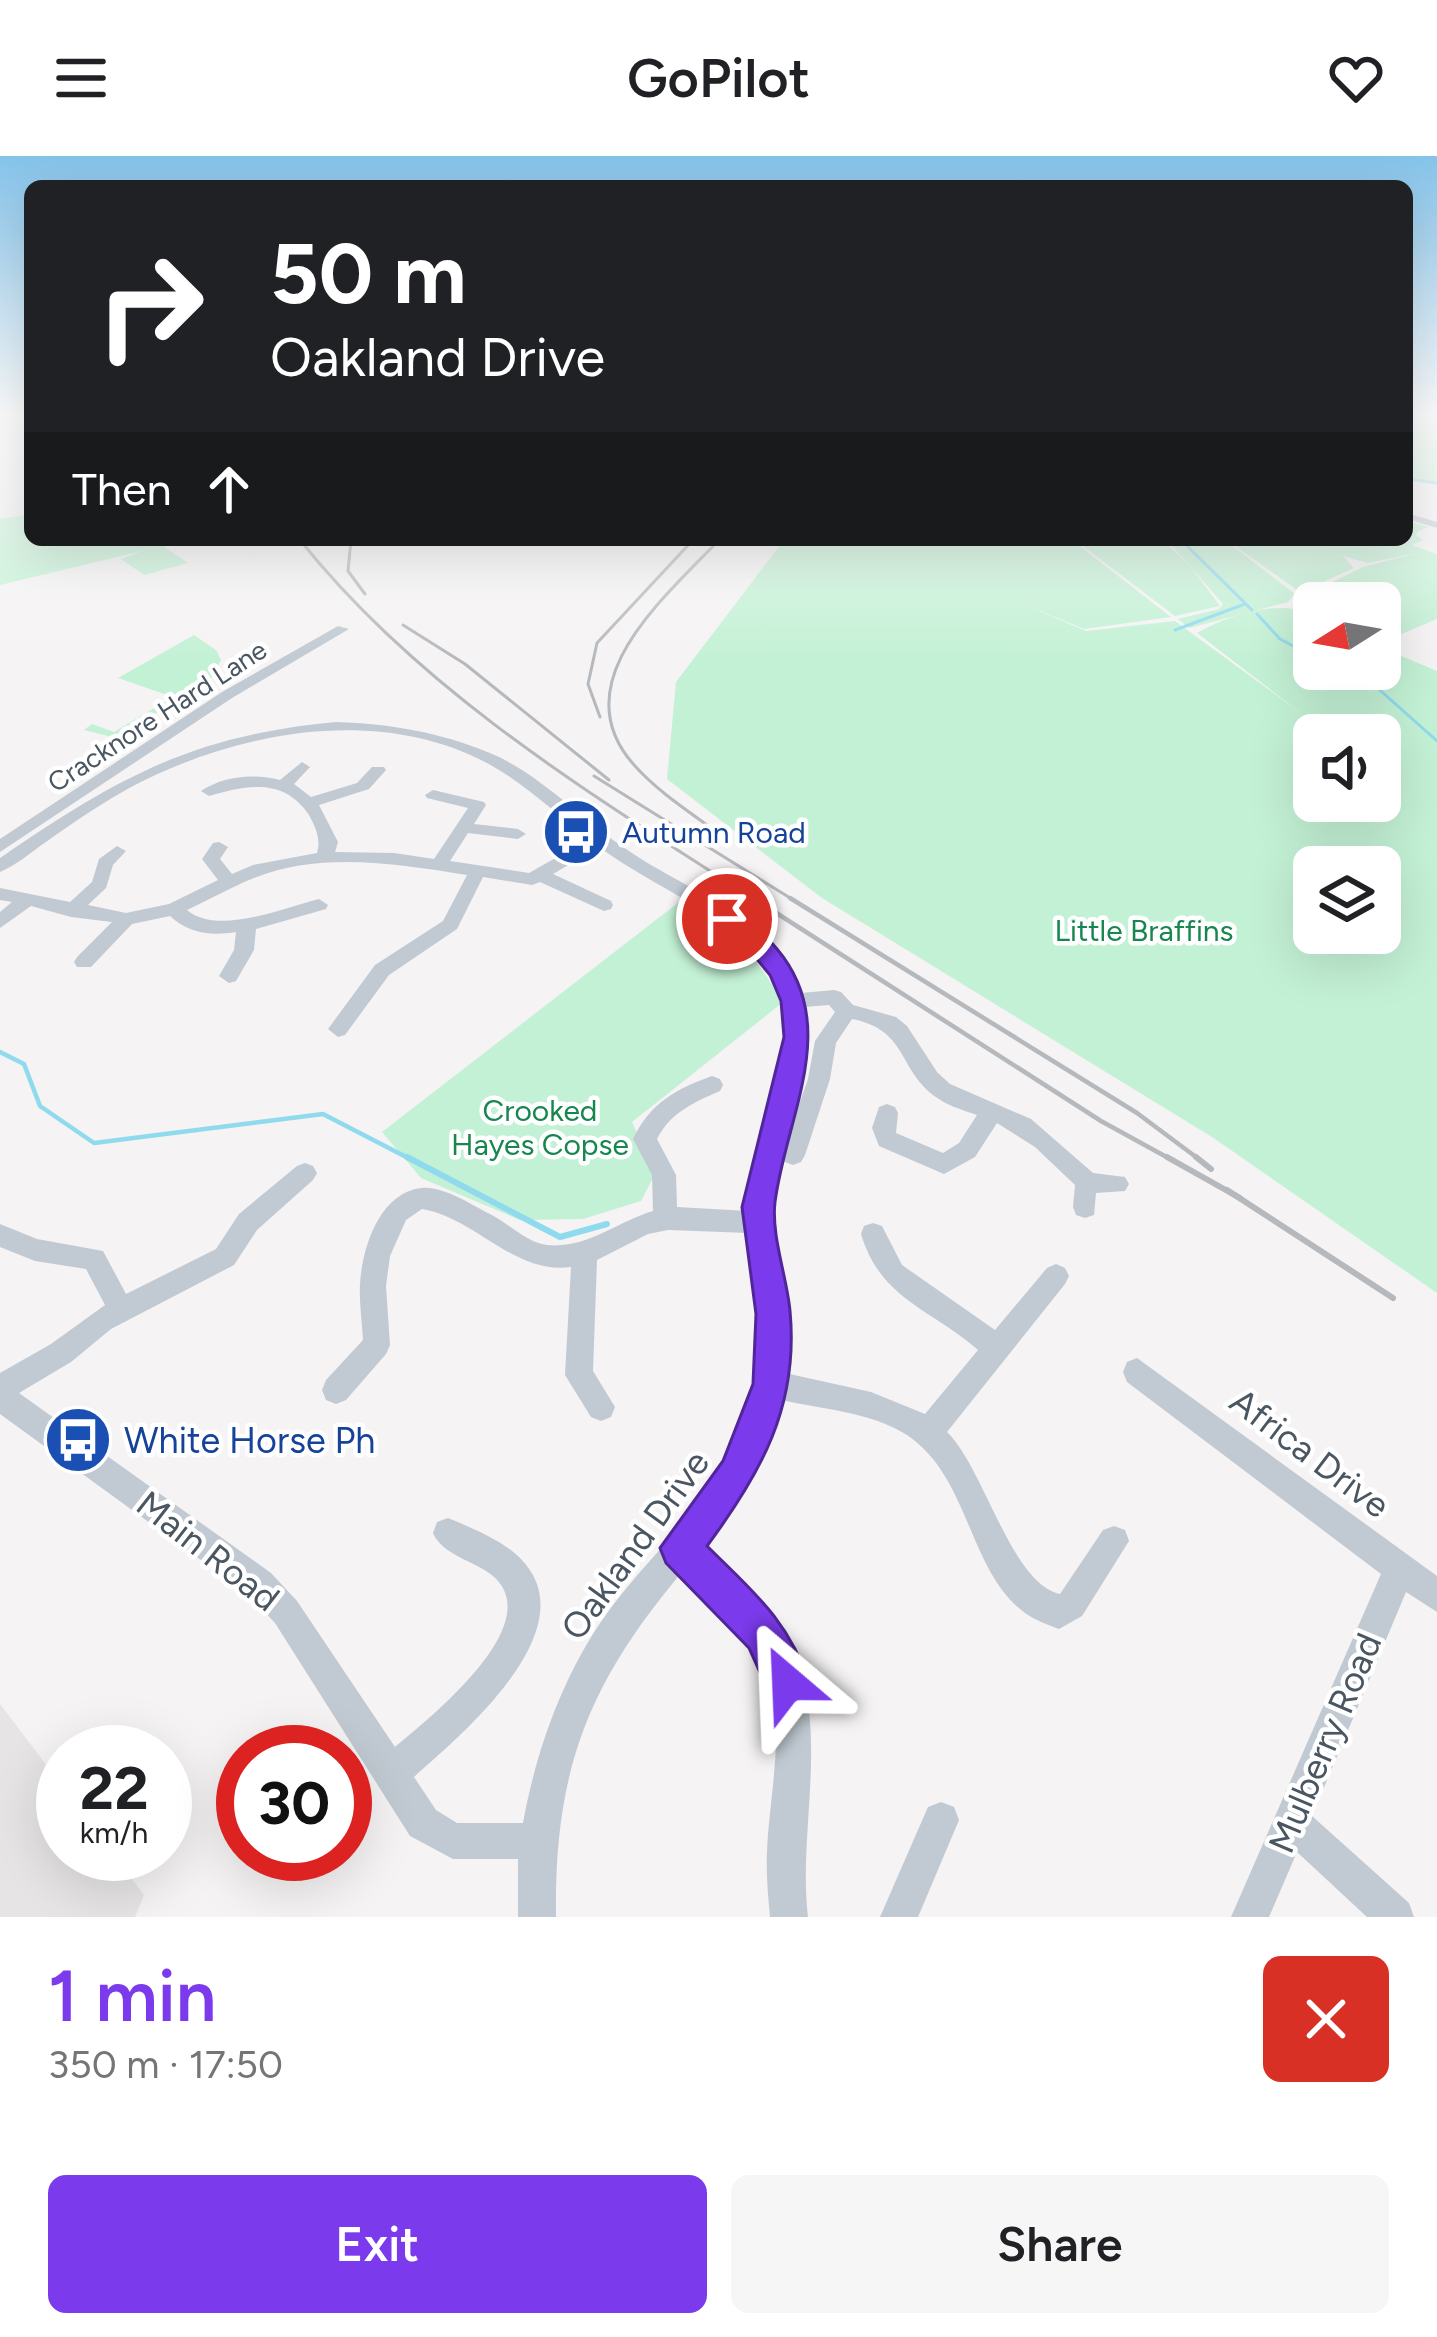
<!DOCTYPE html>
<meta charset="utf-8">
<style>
:root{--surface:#fff;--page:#f6f6f6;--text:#202124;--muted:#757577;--accent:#7c3aed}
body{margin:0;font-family:Figtree,sans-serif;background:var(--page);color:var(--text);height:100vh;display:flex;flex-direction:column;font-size:45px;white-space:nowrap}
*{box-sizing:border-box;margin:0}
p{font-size:39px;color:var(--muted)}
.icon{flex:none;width:66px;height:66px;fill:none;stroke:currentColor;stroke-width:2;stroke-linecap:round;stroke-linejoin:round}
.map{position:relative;height:1761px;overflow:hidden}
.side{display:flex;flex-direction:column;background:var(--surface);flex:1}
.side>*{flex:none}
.top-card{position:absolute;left:24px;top:24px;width:1389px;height:366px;border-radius:18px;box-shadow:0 12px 48px #0002;background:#202124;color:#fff;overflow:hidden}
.needle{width:78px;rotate:259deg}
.fabs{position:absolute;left:1293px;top:426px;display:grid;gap:24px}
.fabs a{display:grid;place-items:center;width:108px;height:108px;border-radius:18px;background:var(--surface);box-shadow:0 12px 48px #0002;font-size:60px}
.speed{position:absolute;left:36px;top:1569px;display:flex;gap:24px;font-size:60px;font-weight:700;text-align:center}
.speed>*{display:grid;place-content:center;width:156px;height:156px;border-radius:50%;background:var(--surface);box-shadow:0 12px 48px #0002;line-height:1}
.speed small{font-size:30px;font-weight:400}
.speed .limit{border:18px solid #d22;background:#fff;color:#111}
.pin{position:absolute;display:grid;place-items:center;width:102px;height:102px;color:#fff;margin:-51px;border:6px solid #fff;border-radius:50%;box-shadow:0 3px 12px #0007}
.me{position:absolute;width:132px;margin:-66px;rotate:334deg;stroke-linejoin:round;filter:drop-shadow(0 0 9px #0008)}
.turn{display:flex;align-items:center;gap:42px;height:252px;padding:0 48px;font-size:54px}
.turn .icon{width:156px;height:156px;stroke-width:2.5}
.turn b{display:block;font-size:84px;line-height:102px}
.then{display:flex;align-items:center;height:114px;padding:0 48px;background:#0003;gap:24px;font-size:45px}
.round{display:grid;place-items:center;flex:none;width:126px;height:126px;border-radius:18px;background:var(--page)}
.overview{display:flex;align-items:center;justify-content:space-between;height:204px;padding:0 48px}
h1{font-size:72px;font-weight:600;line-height:90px;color:var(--accent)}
.action{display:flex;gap:24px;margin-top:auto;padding:24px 48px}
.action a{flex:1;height:138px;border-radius:18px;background:var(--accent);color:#fff;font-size:48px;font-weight:600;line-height:138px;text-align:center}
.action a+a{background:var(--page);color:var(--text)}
header{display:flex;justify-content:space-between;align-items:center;height:156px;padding:0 48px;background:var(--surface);font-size:54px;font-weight:600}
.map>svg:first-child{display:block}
.education{fill:#e6e4e5}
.green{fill:#c3f1d5;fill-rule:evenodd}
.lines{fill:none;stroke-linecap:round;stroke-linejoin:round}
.stream-far2{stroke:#90daee;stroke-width:3}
.stream-far1{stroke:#90daee;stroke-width:4.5}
.stream{stroke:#90daee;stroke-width:6}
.minor{fill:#c1cad2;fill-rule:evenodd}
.rail-far2{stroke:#b5b8bd;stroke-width:3}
.rail-far1{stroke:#b5b8bd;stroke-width:4.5}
.rail{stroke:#b5b8bd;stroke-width:6}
.route{fill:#7c3aed;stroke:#51269a;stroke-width:3}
.labels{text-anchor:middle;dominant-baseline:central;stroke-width:9;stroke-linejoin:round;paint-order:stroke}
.far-street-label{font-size:27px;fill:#4a5661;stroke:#fff}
.transit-label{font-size:30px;fill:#164399;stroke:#fff;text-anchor:start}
.park-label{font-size:30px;fill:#17864f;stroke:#fff}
.near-transit-label{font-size:36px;fill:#164399;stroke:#fff;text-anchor:start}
.near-street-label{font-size:36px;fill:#4a5661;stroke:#fff}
</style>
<header><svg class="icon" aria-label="menu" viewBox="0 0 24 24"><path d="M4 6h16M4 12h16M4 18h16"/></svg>GoPilot<svg class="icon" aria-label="heart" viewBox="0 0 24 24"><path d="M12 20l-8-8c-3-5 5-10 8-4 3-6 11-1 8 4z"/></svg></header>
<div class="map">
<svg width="1437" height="1761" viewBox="0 0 1437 1761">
<rect width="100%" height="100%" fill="#f5f3f3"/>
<!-- education -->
<polygon class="education" points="0,1548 63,1631 63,1698 113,1698 144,1739 135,1761 0,1761"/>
<!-- green -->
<g class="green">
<polygon points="1407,259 1437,259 1437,328 1407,324"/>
<polygon points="30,358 30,384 166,384 171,388 164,391 188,407 144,419 121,403 142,395 0,429 0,363"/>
<polygon points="1407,365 1428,371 1418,375 1416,379 1423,384 1412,389 1437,398 1437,463 1380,487 1380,447 1314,447 1314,457 1298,443 1363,411 1417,397 1368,407 1343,400 1354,412 1300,436 1229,386 1407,384"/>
<path d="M784,384H1072L1171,461L1084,473L1023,448L1086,475L1175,465L1302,558L1197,477C1229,459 1280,442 1314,459V513H1380V491L1437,515V1137L1212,981L822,742L667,623L676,526ZM1380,579V645H1314V579ZM1314,711H1380V777H1314Z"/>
<polygon points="1075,384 1163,384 1190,410 1220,450 1175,460"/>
<polygon points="1167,384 1225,384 1295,438 1288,446 1189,472 1178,463 1219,453 1223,448"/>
<polygon points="194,479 216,494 221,504 211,523 116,582 84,574 92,568 114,576 173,541 118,522"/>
<path d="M683,743C726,772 759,800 782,847L632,966L655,1018L641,1045L583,1063L520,1064L421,1022L382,976Z"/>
</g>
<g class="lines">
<!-- stream-far2 -->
<g class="stream-far2">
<polyline points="1407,323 1437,327"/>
<polyline points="1181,384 1252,454"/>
<polyline points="1257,458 1280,483 1314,501"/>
<polyline points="1175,474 1245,448"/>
<polyline points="1332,513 1364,532 1373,528 1437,585"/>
</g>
<!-- stream-far1 -->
<polyline class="stream-far1" points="0,896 24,908 40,950 94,987 323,958 412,1004"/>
<!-- stream -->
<polyline class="stream" points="407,1001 560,1081 607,1068"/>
<!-- minor -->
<g class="minor">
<polygon points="1407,357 1437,366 1437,372 1407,363"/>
<polygon points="338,470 349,473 232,542 0,696 0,683 222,536"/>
<path d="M337,566C391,568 439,576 490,597C540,618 581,663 626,693C669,723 720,742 759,777C779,794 791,813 801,837L834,834L841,836L853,849L896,861L907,870L937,916L950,928L1031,963L1093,1017L1125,1021L1129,1028L1125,1035L1096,1037L1094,1059L1085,1062L1076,1059L1073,1051L1075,1029L1035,991L997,967L975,1001L944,1018L879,990L872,972L879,951L887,948L895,951L898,957L896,977L943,997L959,987L977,959C962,954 946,949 933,939C897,910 907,874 852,863L836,887L830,923L805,999L801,1006L793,1009L785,1006L781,999L808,923L815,885L835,856L829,849L804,851C815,914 779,971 773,1033C768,1094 792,1152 785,1217L871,1236L925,1258L978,1194C930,1152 881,1144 861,1078L864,1070L873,1067L882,1070L902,1109L995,1174L1047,1112L1056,1108L1065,1112L1069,1120L1065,1128L947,1276C985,1313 1010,1426 1060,1438L1103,1374L1114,1370L1125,1374L1129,1385L1082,1460L1059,1473C1048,1469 1035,1464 1025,1457C968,1415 970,1321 907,1279C871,1256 821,1253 781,1244L753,1319L703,1392C732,1418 765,1444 785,1479C834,1562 797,1670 808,1761H770C768,1739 766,1718 767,1696C769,1639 789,1557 763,1504C746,1469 711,1442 682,1416C588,1528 554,1614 556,1761H518V1703H453L410,1680L275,1467L249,1439L0,1258V1217L51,1188L105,1149L86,1113L35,1105L0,1091V1068L37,1083L103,1095L126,1138L216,1093L239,1058L297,1010L305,1007L313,1010L317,1017L313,1024L257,1074L234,1109L111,1173L71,1206L19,1237L271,1417L297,1445L395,1591C428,1563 549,1468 493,1420C475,1405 442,1399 433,1377L437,1366L448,1362C472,1372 502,1384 521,1403C589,1473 461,1579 414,1621L436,1654L457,1667H523C537,1590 566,1511 613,1449C662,1385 730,1330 751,1249C767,1190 756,1136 749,1077L668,1074L648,1078L597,1104L593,1215L615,1251L611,1261L601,1265L591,1261L565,1219L571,1111C514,1119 476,1062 422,1053L406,1064L390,1100L386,1130L390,1189L386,1198L346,1244L336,1248L326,1244L322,1234L326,1224L363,1184C362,1165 359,1146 360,1128C362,1093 379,1037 421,1032C442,1029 472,1049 490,1058C508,1067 527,1087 547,1089C587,1093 616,1066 653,1055L652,1019L633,983C650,947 676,933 712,920L720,923L723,929L720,935C694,946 670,957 657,983L676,1019L677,1051L748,1055C749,1008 768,966 779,921C813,780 689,757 599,691L553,718L611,745L613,749L611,753L604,755L540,726L532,729L483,721L457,773L389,819L345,879L338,881L328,873L375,809L443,765L467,719C398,708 321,695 254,722C231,731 209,744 187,754C217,780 283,752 319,743L328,749L326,753L256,773L254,794L236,825L229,827L219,820L234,794L236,776C212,780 189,778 170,760L132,768L91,811H77L74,806L77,801L112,766L71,761L31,750L0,772V756L12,746L0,744V732L70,746L92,726L99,703L117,690L126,695L113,709L106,732L88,749L126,757L169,748L218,724L202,703L213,687L219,686L228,691L220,703L232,718L253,709L317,697C321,683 316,672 309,659C284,621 246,629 209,640L201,635C223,620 254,617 280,624L302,606L310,611L294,628L311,641L357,627L372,611H384L386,614L369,633L319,649L338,686L335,696L394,697L434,703L468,652L427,642L425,639L433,634L484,646L486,649L474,668L518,673L526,678L518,683L468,677L450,705L529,717L589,683C555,657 523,626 485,606C375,549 236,576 131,631C102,647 74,666 46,686C31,696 17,709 0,716V702C117,622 192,579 337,566Z"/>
<polygon points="1137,1202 1437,1420 1437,1456 1406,1436 1312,1660 1409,1747 1414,1761 1367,1761 1297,1696 1269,1761 1231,1761 1381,1418 1127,1226 1123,1216 1127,1206"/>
<polygon points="941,1646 954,1651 959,1664 918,1761 880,1761 928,1651"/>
</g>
<!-- rail-far2 -->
<g class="rail-far2">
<path d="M300,384C421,536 595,641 757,745"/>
<polyline points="351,384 348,415 365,438"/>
<path d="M719,384C664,442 560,528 635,610C662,640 698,661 730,686"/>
<polyline points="403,469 465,508 609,624"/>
<polyline points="600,561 588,528 597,487 693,384"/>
<polyline points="594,620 795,745"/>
</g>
<!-- rail-far1 -->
<g class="rail-far1">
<polyline points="753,742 1101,965 1172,1004"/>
<polyline points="790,742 1137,957 1200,1004"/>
</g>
<!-- rail -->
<g class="rail">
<polyline points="1167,1001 1240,1042"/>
<polyline points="1196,1001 1211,1013"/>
<polyline points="1227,1034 1393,1142"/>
</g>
</g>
<!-- sky -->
<linearGradient id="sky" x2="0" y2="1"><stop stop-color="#85c3ea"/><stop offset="0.51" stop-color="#fafafa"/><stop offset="1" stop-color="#fafafa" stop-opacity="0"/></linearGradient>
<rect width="1437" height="505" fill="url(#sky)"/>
<!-- route -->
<path class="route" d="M727,755C747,761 764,777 777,793C842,870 786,960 775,1046C771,1080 787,1121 790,1155C799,1250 761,1317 707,1390C752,1435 789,1464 809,1527L803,1543L788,1549L772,1543L749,1492L666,1407L660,1392L723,1305L753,1228L756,1158L742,1051L784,881L781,845L770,819L746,790L715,763Z"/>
<!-- icons -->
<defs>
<g id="bus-disc" transform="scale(3.45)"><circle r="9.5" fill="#1a4fb4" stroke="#fff"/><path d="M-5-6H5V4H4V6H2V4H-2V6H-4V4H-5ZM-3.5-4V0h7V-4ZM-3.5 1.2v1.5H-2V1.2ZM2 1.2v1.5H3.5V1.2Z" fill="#fff"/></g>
</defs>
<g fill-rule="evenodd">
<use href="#bus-disc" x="576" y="676"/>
<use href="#bus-disc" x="78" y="1284"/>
</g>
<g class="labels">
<!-- far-street labels -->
<g class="far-street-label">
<text transform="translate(157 560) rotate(-33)">Cracknore Hard Lane</text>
</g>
<!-- transit labels -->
<g class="transit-label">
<text x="622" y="676">Autumn Road</text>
</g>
<!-- park labels -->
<g class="park-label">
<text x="1144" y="774">Little Braffins</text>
<text x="540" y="954">Crooked<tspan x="540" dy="34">Hayes Copse</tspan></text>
</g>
<!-- near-transit labels -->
<g class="near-transit-label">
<text x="124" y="1284">White Horse Ph</text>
</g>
<!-- near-street labels -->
<g class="near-street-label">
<text transform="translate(1310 1297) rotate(37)">Africa Drive</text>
<text transform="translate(635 1389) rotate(-54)">Oakland Drive</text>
<text transform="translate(208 1395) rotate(38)">Main Road</text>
<text transform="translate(1325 1587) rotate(-67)">Mulberry Road</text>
</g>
</g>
</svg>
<div class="fabs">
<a><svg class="needle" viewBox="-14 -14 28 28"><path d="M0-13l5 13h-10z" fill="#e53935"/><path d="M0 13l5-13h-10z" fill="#757577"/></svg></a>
<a><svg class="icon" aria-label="sound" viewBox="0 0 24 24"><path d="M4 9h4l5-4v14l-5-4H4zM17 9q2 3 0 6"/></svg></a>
<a><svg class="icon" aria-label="layers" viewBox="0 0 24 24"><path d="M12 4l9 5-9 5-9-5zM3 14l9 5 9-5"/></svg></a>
</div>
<div class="speed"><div>22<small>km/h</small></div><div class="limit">30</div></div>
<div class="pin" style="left:727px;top:763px;background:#d93025"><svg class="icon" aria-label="arrive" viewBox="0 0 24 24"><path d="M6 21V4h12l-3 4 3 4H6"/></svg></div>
<svg class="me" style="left:788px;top:1527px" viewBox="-20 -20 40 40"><path d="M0-17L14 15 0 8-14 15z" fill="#7c3aed" stroke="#fff" stroke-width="4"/></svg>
<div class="top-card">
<div class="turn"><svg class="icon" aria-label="right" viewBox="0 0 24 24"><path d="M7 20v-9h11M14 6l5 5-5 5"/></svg><div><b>50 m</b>Oakland Drive</div></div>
<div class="then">Then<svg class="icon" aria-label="ahead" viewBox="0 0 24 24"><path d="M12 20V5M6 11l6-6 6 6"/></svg></div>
</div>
</div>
<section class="side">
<div class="overview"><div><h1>1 min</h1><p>350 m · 17:50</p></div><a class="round" style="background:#d93025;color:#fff"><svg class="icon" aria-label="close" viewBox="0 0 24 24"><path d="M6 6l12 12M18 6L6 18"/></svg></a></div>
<div class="action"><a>Exit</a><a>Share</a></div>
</section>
